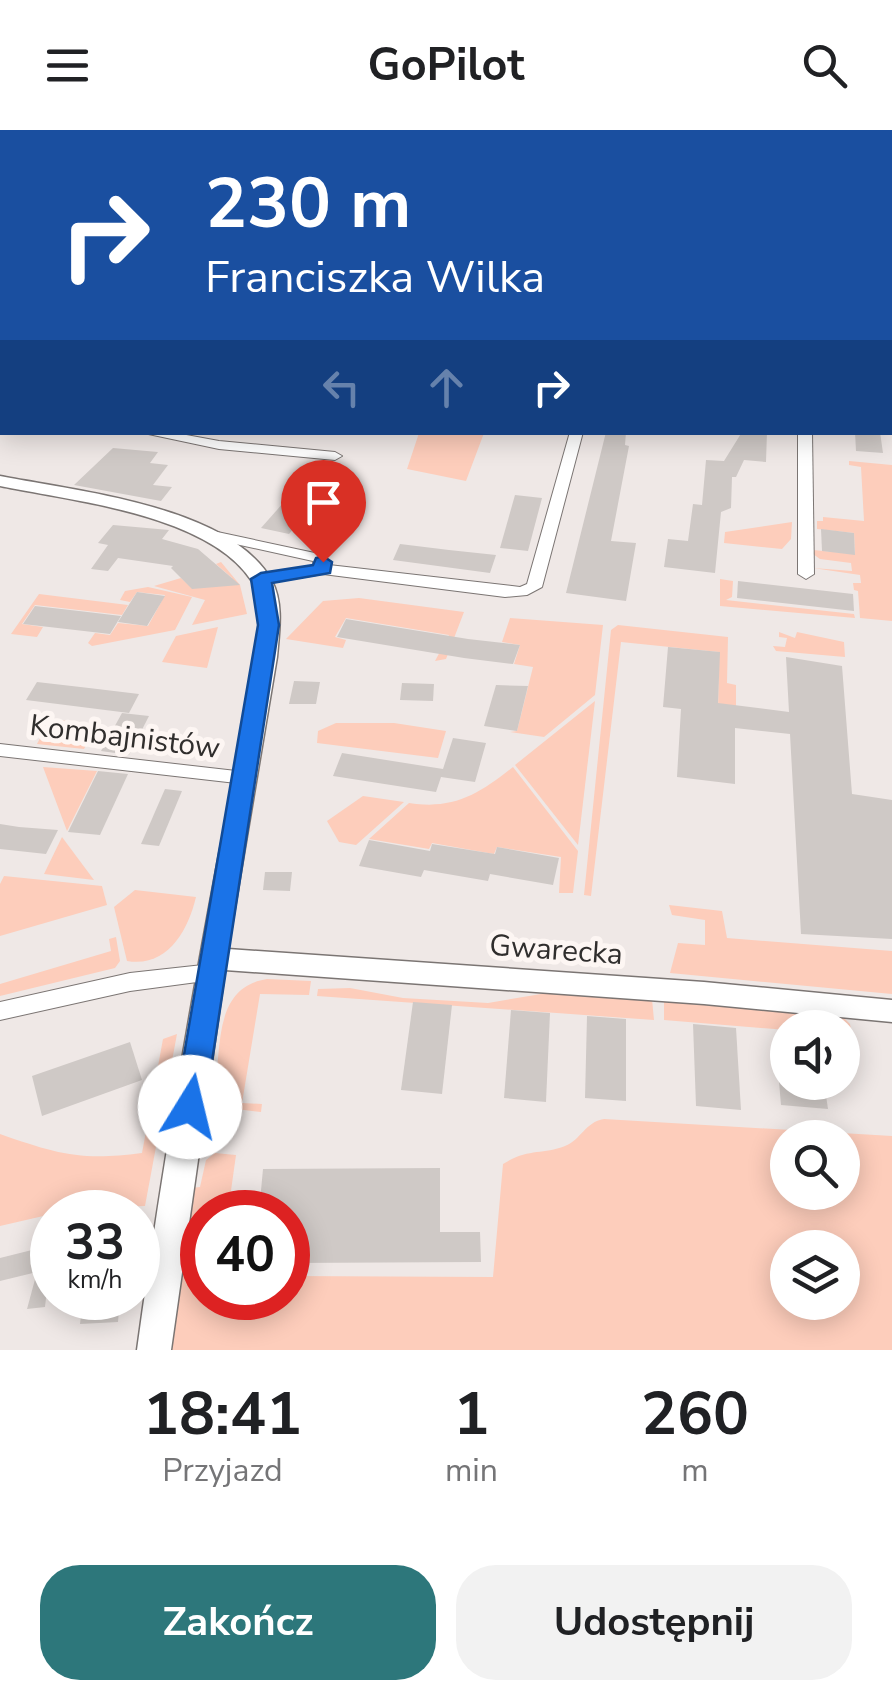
<!DOCTYPE html>
<html lang="pl">
<meta charset="utf-8">
<style>
:root{--surface:#fff;--page:#f2f2f2;--text:#202124;--muted:#757577;--accent:#2d777b}
body{margin:0;font-family:"Nunito Sans",sans-serif;background:var(--page);color:var(--text);height:100vh;display:flex;flex-direction:column;font-size:38px;white-space:nowrap}
*{box-sizing:border-box;margin:0}
p{font-size:32px;color:var(--muted)}
.icon{flex:none;width:55px;height:55px;fill:none;stroke:currentColor;stroke-width:2;stroke-linecap:round;stroke-linejoin:round}
.map{position:relative;height:1220px;overflow:hidden}
.sheet{display:flex;flex-direction:column;background:var(--surface);flex:1}
.sheet>*{flex:none}
.guide{position:absolute;left:0px;top:0px;width:892px;height:305px;box-shadow:0 5px 25px #0003;background:#1a4fa0;color:#fff;overflow:hidden}
.fabs{position:absolute;left:770px;top:880px;display:grid;gap:20px}
.fabs a{display:grid;place-items:center;width:90px;height:90px;border-radius:50%;background:var(--surface);box-shadow:0 5px 25px #0003;font-size:50px}
.speed{position:absolute;left:30px;top:1060px;display:flex;gap:20px;font-size:50px;font-weight:700;text-align:center}
.speed>*{display:grid;place-content:center;width:130px;height:130px;border-radius:50%;background:var(--surface);box-shadow:0 5px 25px #0003;line-height:1}
.speed small{font-size:25px;font-weight:400}
.speed .limit{border:15px solid #d22;background:#fff;color:#111}
.pin{position:absolute;display:grid;place-items:center;width:85px;height:85px;color:#fff;margin:-102px -42px;border-radius:50% 50% 50% 0;rotate:-45deg;box-shadow:0 0 10px #0007}
.pin .icon{rotate:45deg}
.me{position:absolute;width:110px;margin:-55px;rotate:9deg;stroke-linejoin:round;filter:drop-shadow(0 0 8px #0008)}
.turn{display:flex;align-items:center;gap:35px;height:210px;padding:0 40px;font-size:45px}
.turn .icon{width:130px;height:130px;stroke-width:2.5}
.turn b{display:block;font-size:70px;line-height:85px}
.lanes{display:flex;align-items:center;height:95px;padding:0 40px;background:#0003;justify-content:center;gap:50px;direction:ltr}
.lanes .off{opacity:.35}
.eta{display:flex;justify-content:space-evenly;align-items:center;height:170px;text-align:center}
.eta b{font-size:60px;font-weight:700;line-height:70px}
.button{display:flex;gap:20px;margin-top:auto;padding:20px 40px}
.button a{flex:1;height:115px;border-radius:40px;background:var(--accent);color:#fff;font-size:40px;font-weight:700;line-height:115px;text-align:center}
.button a+a{background:var(--page);color:var(--text)}
header{display:flex;justify-content:space-between;align-items:center;height:130px;padding:0 40px;background:var(--surface);font-size:45px;font-weight:700}
.map>svg:first-child{display:block}
.green{fill:#fdcdbb;fill-rule:evenodd}
.building{fill:#cfc9c6}
.lines{fill:none;stroke-linecap:round;stroke-linejoin:round}
.minor-casing{stroke:#7b7573;stroke-width:2}
.tertiary-casing{stroke:#7b7573;stroke-width:3}
.minor{fill:#fff;fill-rule:evenodd}
.tertiary{fill:#fff;fill-rule:evenodd}
.route{fill:#1a73e8;stroke:#114b97;stroke-width:2.5}
.labels{text-anchor:middle;dominant-baseline:central;stroke-width:10;stroke-linejoin:round;paint-order:stroke}
.street-label{font-size:30px;fill:#302e2d;stroke:#fdf6f3}
</style>
<header><svg class="icon" aria-label="menu" viewBox="0 0 24 24"><path d="M4 6h16M4 12h16M4 18h16"/></svg>GoPilot<svg class="icon" aria-label="search" viewBox="0 0 24 24"><circle cx="10" cy="10" r="6"/><path d="M15 15l6 6"/></svg></header>
<div class="map">
<svg width="892" height="1220" viewBox="0 0 892 1220">
<rect width="100%" height="100%" fill="#efe8e6"/>
<!-- green -->
<g class="green">
<polygon points="419,303 484,303 466,351 407,339"/>
<polygon points="849,331 892,335 892,491 860,488 858,461 854,460 853,453 861,453 860,445 813,438 852,441 851,433 820,429 813,424 813,420 855,424 854,403 817,399 817,391 823,391 823,387 864,391 861,337 849,335"/>
<polygon points="792,392 791,409 782,419 724,413 725,402"/>
<polygon points="221,432 240,455 247,484 192,495 205,470 154,456 181,448 192,458 231,455 232,448 216,434"/>
<polygon points="720,449 733,451 732,467 726,470 854,484 855,488 720,476"/>
<polygon points="148,457 192,467 175,500 92,516 88,513 95,503 110,505 118,493 148,496 165,465 137,462 130,472 120,470 125,461"/>
<polygon points="39,464 128,475 122,485 35,475 22,494 43,497 37,507 11,504"/>
<polygon points="359,468 464,482 446,529 435,531 449,505 346,488 335,507 346,510 343,518 286,509 323,471"/>
<polygon points="510,488 603,495 595,565 544,607 510,602 517,601 533,537 514,534 520,515 502,512"/>
<polygon points="618,495 728,507 727,553 736,555 736,586 718,584 719,522 621,512 591,766 584,765 611,500"/>
<polygon points="218,497 207,538 162,532 176,506"/>
<polygon points="779,502 795,508 797,502 844,512 845,527 776,521 773,516 785,517 787,508 779,507"/>
<polygon points="595,571 578,715 515,635"/>
<polygon points="50,589 93,594 95,600 84,619 37,614"/>
<polygon points="336,593 394,593 446,601 438,628 317,613 318,601"/>
<polygon points="43,637 97,641 67,701"/>
<path d="M513,637L578,721L573,763H559L561,727L497,717L494,724L432,713L429,719L369,709L409,673C454,680 479,664 513,637Z"/>
<polygon points="363,666 404,672 356,715 339,712 327,691"/>
<polygon points="62,707 94,750 44,744"/>
<polygon points="4,746 102,756 107,775 0,806 0,754"/>
<path d="M135,760L196,767C188,801 167,838 127,831L114,777Z"/>
<polygon points="669,775 722,781 727,808 892,821 892,864 670,843 678,813 705,815 705,790 672,785"/>
<polygon points="116,807 120,831 115,838 0,866 0,854 111,821 109,809"/>
<path d="M267,849L311,851L309,865L260,864L242,973L262,974L261,982L220,977L213,968C223,924 210,858 267,849Z"/>
<polygon points="350,858 403,868 488,873 553,862 652,869 654,890 317,866 318,859"/>
<polygon points="669,870 842,886 850,894 852,905 843,904 842,898 787,900 664,890 664,872"/>
<path d="M177,904L145,1076L78,1078L0,1096V1004C57,1024 81,1031 142,1023L163,909Z"/>
<path d="M604,989L892,1006V1220H168L191,1058L200,1057L206,1030L215,1023L236,1025L228,1082H202V1168H288V1146L493,1147L503,1034C528,1018 542,1025 565,1016C581,1010 585,992 604,989ZM788,1008H842V1062H788ZM788,1118H842V1172H788Z"/>
</g>
<!-- building -->
<g class="building">
<polygon points="606,302 626,302 625,315 629,316 611,411 636,413 626,471 566,463"/>
<polygon points="742,302 767,302 766,332 744,330 736,347 732,347 731,378 721,382 715,443 664,437 668,409 688,411 693,374 702,375 706,330 724,331"/>
<polygon points="855,302 880,302 883,323 856,321"/>
<polygon points="113,318 158,322 150,333 168,335 153,355 172,357 161,371 74,355"/>
<polygon points="515,365 542,368 528,421 500,418"/>
<polygon points="284,372 311,378 289,404 261,398"/>
<polygon points="113,395 169,400 162,409 198,419 240,455 192,459 171,438 173,436 118,428 108,441 91,439 108,415 98,413"/>
<polygon points="821,399 854,403 855,425 822,421"/>
<polygon points="400,414 449,420 496,425 490,443 393,430"/>
<polygon points="738,451 853,464 854,481 737,468"/>
<polygon points="137,462 165,466 147,496 118,492"/>
<polygon points="35,476 79,481 121,486 110,504 23,494"/>
<polygon points="346,489 468,509 520,515 513,534 464,528 337,507"/>
<polygon points="668,517 720,522 718,573 789,582 786,527 842,536 852,664 892,670 892,809 801,804 790,604 735,598 735,654 677,647 681,579 663,577"/>
<polygon points="294,551 320,552 316,574 289,574"/>
<polygon points="37,552 89,558 139,564 129,583 26,570"/>
<polygon points="402,553 434,554 433,571 400,570"/>
<polygon points="496,555 528,556 517,601 484,596"/>
<polygon points="122,583 149,586 129,625 101,621"/>
<polygon points="453,608 486,613 475,652 441,647 436,662 333,646 342,623 443,639"/>
<polygon points="98,641 128,644 100,705 68,702"/>
<polygon points="165,659 182,661 159,716 141,714"/>
<polygon points="0,694 19,697 58,700 46,724 0,719"/>
<polygon points="369,710 430,721 432,714 495,724 497,717 559,728 553,755 490,744 488,751 424,740 421,747 359,736"/>
<polygon points="265,742 292,742 290,761 263,760"/>
<polygon points="413,872 452,875 442,964 401,960"/>
<polygon points="511,880 550,883 546,972 504,968"/>
<polygon points="587,886 626,889 626,971 585,968"/>
<polygon points="693,894 736,898 741,980 696,976"/>
<polygon points="130,912 142,950 42,986 32,946"/>
<polygon points="779,952 824,952 828,979 781,975"/>
<polygon points="440,1038 440,1102 480,1102 481,1132 288,1133 288,1082 259,1082 263,1039"/>
<polygon points="52,1115 45,1177 27,1179 37,1142 0,1151 0,1128"/>
<polygon points="83,1168 120,1170 118,1192 80,1194"/>
</g>
<g class="lines">
<!-- minor casing -->
<g class="minor-casing">
<g id="minor">
<polygon points="167,0 191,0 192,2 170,2"/>
<polygon points="2,278 2,286 0,287 0,279"/>
<polygon points="139,302 170,302 219,311 335,322 342,326 335,330 219,319"/>
<polygon points="570,302 583,302 542,457 527,465 505,467 323,444 261,454 256,452 253,449 256,446 314,436 313,431 208,408 201,404 208,400 324,425 329,435 520,457 527,454"/>
<polygon points="798,302 812,302 814,444 806,449 798,444"/>
<polygon points="0,614 245,642 254,648 245,654 0,626"/>
<polygon points="212,834 219,836 222,842 219,848 212,850 130,861 0,890 0,872 130,843"/>
</g>
</g>
<!-- tertiary casing -->
<g class="tertiary-casing">
<g id="tertiary">
<polygon points="0,91 2,92 2,100 0,99"/>
<rect x="890" y="191" width="2" height="9"/>
<path d="M0,346C76,361 231,376 272,451C284,474 279,503 277,527L228,819L704,852L892,870V892L704,874L225,840L171,1220H137C159,1059 186,900 216,740C231,659 254,577 259,494C260,479 259,462 251,450C207,384 72,371 0,356Z"/>
</g>
</g>
<!-- minor -->
<use href="#minor" class="minor"/>
<!-- tertiary -->
<use href="#tertiary" class="tertiary"/>
</g>
<!-- route -->
<polygon class="route" points="323,426 332,432 330,443 272,453 279,495 205,977 200,986 190,990 179,986 175,977 258,495 251,449 261,443 313,435 316,428"/>
<g class="labels">
<!-- street labels -->
<g class="street-label">
<text transform="translate(125 607) rotate(7)">Kombajnistów</text>
<text transform="translate(556 820) rotate(4)">Gwarecka</text>
</g>
</g>
</svg>
<div class="fabs">
<a><svg class="icon" aria-label="sound" viewBox="0 0 24 24"><path d="M4 9h4l5-4v14l-5-4H4zM17 9q2 3 0 6"/></svg></a>
<a><svg class="icon" aria-label="search" viewBox="0 0 24 24"><circle cx="10" cy="10" r="6"/><path d="M15 15l6 6"/></svg></a>
<a><svg class="icon" aria-label="layers" viewBox="0 0 24 24"><path d="M12 4l9 5-9 5-9-5zM3 14l9 5 9-5"/></svg></a>
</div>
<div class="speed"><div>33<small>km/h</small></div><div class="limit">40</div></div>
<div class="pin" style="left:323px;top:432px;background:#d93025"><svg class="icon" aria-label="arrive" viewBox="0 0 24 24"><path d="M6 21V4h12l-3 4 3 4H6"/></svg></div>
<svg class="me" style="left:190px;top:977px" viewBox="-20 -20 40 40"><circle r="19" fill="#fff"/><path d="M0-13L10 11 0 6-10 11z" fill="#1a73e8"/></svg>
<div class="guide">
<div class="turn"><svg class="icon" aria-label="right" viewBox="0 0 24 24"><path d="M7 20v-9h11M14 6l5 5-5 5"/></svg><div><b>230 m</b>Franciszka Wilka</div></div>
<div class="lanes"><svg class="icon off" aria-label="left" viewBox="0 0 24 24"><path d="M17 20v-9H6M10 6l-5 5 5 5"/></svg><svg class="icon off" aria-label="ahead" viewBox="0 0 24 24"><path d="M12 20V5M6 11l6-6 6 6"/></svg><svg class="icon" aria-label="right" viewBox="0 0 24 24"><path d="M7 20v-9h11M14 6l5 5-5 5"/></svg></div>
</div>
</div>
<section class="sheet">
<div class="eta">
<div><b>18:41</b><p>Przyjazd</p></div>
<div><b>1</b><p>min</p></div>
<div><b>260</b><p>m</p></div>
</div>
<div class="button"><a>Zakończ</a><a>Udostępnij</a></div>
</section>
